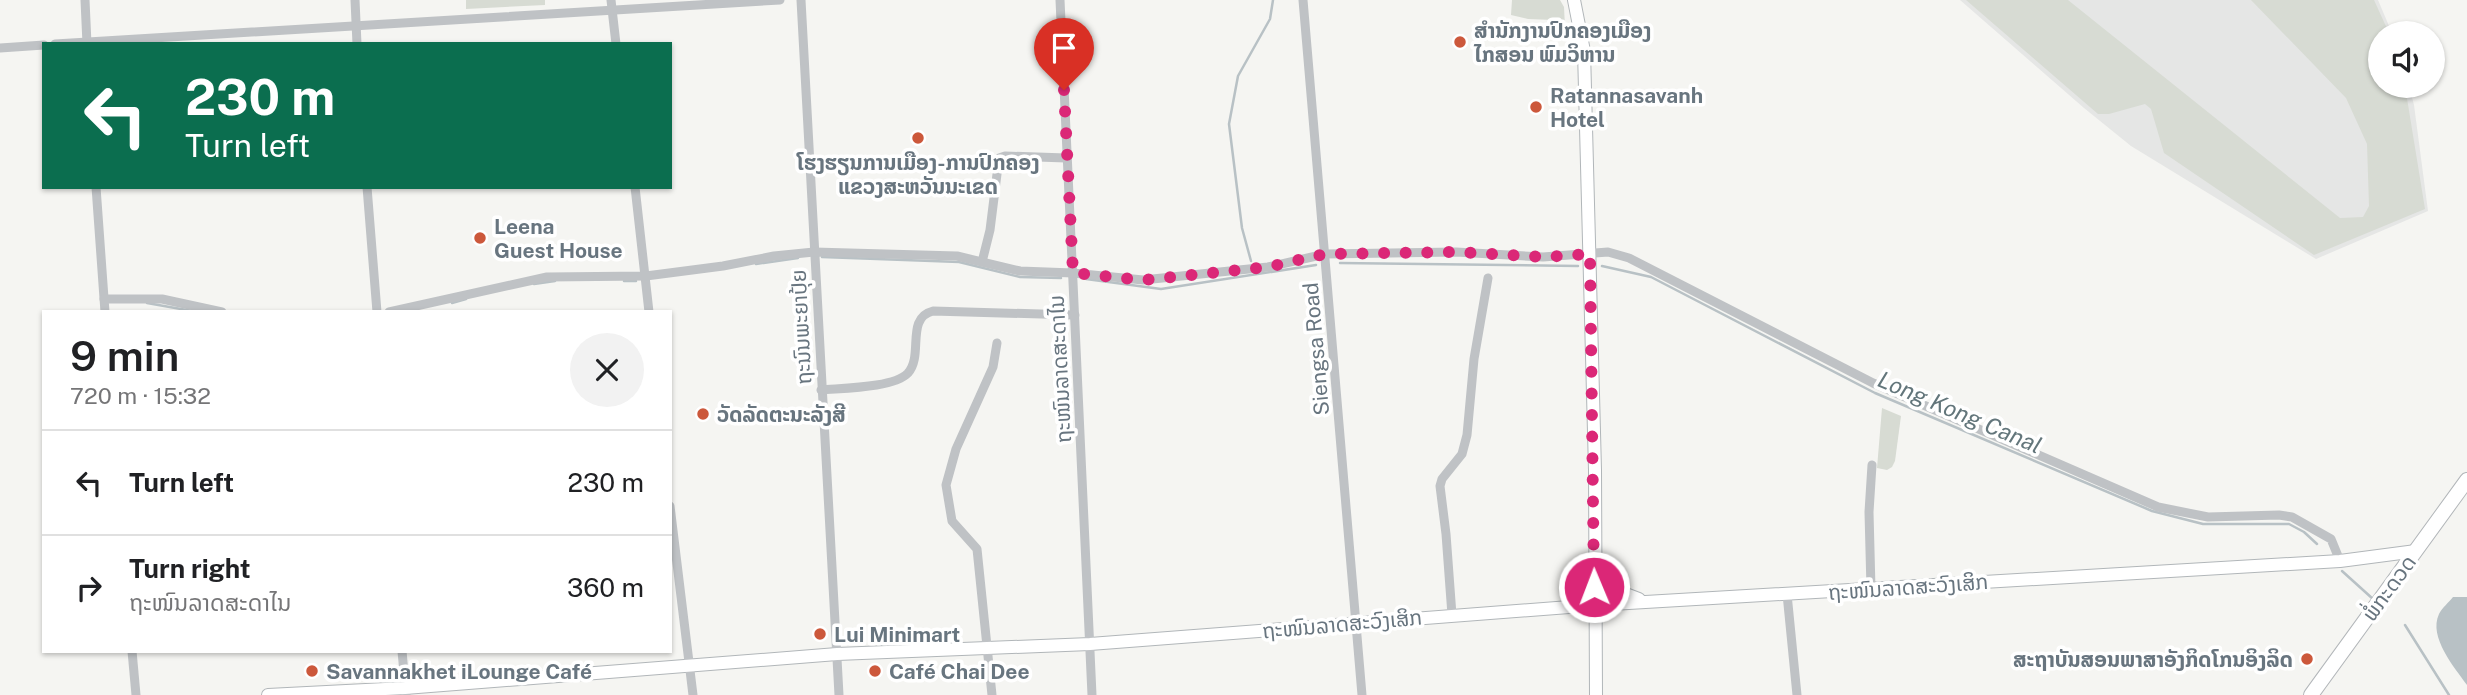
<!DOCTYPE html>
<meta charset="utf-8">
<style>
:root{--surface:#fff;--page:#f2f2f2;--text:#202124;--muted:#757577;--line:#e0e0e0}
body{margin:0;font-family:"Public Sans","Noto Sans Lao",sans-serif;background:var(--page);color:var(--text);height:100vh;display:flex;flex-direction:column;font-size:26px;white-space:nowrap}
*{box-sizing:border-box;margin:0}
p{font-size:23px;color:var(--muted)}
.icon{flex:none;width:38px;height:38px;fill:none;stroke:currentColor;stroke-width:2;stroke-linecap:round;stroke-linejoin:round}
.map{position:relative;flex:1;overflow:hidden}
.panel{position:absolute;left:42px;top:310px;width:630px;height:343px;display:flex;flex-direction:column;background:var(--surface);border-radius:0px;box-shadow:0 2px 5px #0004}
.panel>*{flex:none}
.top-card{position:absolute;left:42px;top:42px;width:630px;height:147px;border-radius:0px;box-shadow:0 2px 5px #0004;background:#0b6e4f;color:#fff;overflow:hidden}
.fabs{position:absolute;left:2368px;top:21px;display:grid;gap:14px}
.fabs a{display:grid;place-items:center;width:77px;height:77px;border-radius:50%;background:var(--surface);box-shadow:0 2px 5px #0004;font-size:35px}
.pin{position:absolute;display:grid;place-items:center;width:60px;height:60px;color:#fff;margin:-72px -30px;border-radius:50% 50% 50% 0;rotate:-45deg;box-shadow:0 0 7px #0007}
.pin .icon{rotate:45deg}
.me{position:absolute;width:77px;margin:-38px;rotate:359deg;stroke-linejoin:round;filter:drop-shadow(0 0 5px #0008)}
.turn{display:flex;align-items:center;gap:24px;height:147px;padding:0 28px;font-size:32px}
.turn .icon{width:91px;height:91px;stroke-width:2.5}
.turn b{display:block;font-size:49px;line-height:60px}
.round{display:grid;place-items:center;flex:none;width:74px;height:74px;border-radius:37px;background:var(--page)}
.headline{display:flex;align-items:center;justify-content:space-between;height:119px;padding:0 28px}
h1{font-size:42px;font-weight:600;line-height:52px}
ul{padding:0;list-style:none}
li{display:flex;align-items:center;gap:21px;height:105px;padding:0 28px;border-top:2px solid var(--line)}
li div{flex:1}
li b{display:block;font-size:26px}
li em{font-style:normal}
.map>svg:first-child{display:block}
.built{fill:#e5e6e5}
.green{fill:#d7dbd3}
.water{fill:#b8c1c5}
.lines{fill:none;stroke-linecap:round;stroke-linejoin:round}
.stream{stroke:#b8c1c5;stroke-width:2.5}
.secondary-casing{stroke:#b1b6b9;stroke-width:14}
.primary-casing{stroke:#b2b6b9;stroke-width:16}
.street{stroke:#bfc2c5;stroke-width:9}
.secondary{stroke:#fff;stroke-width:12}
.primary{stroke:#fff;stroke-width:14}
.route{stroke:#db2777;stroke-width:12;stroke-dasharray:0 21.6}
.poi-dot{fill:#cc583b;stroke:#fff;stroke-width:2.5}
.labels{text-anchor:middle;dominant-baseline:central;stroke-width:7;stroke-linejoin:round;paint-order:stroke}
.poi-label{font-size:21px;font-weight:bold;fill:#68757f;stroke:#fff;text-anchor:start}
.street-label{font-size:21px;fill:#68757f;stroke:#fff}
.water-label{font-size:23px;font-style:italic;fill:#63767b;stroke:#fff}
</style>
<div class="map">
<svg width="2467" height="695" viewBox="0 0 2467 695">
<rect width="100%" height="100%" fill="#f5f5f2"/>
<!-- built -->
<polygon class="built" points="1960,0 2378,0 2392,33 2380,33 2380,86 2409,86 2414,105 2428,211 2316,259 2131,146 2084,108"/>
<!-- green -->
<g class="green">
<polygon points="466,0 545,0 545,5 466,9"/>
<polygon points="1512,0 1560,0 1564,7 1565,27 1556,27 1554,20 1528,19 1511,15"/>
<polygon points="1966,0 2068,0 2340,218 2363,217 2369,206 2367,144 2346,98 2251,0 2374,0 2389,33 2380,33 2380,86 2405,86 2425,209 2314,255 2164,153 2151,109 2145,104 2109,114 2098,114"/>
<polygon points="1882,408 1901,416 1895,461 1892,467 1887,470 1877,468"/>
</g>
<!-- water -->
<path class="water" d="M2453,597H2467V685C2455,668 2428,637 2439,614C2442,608 2449,602 2453,597Z"/>
<g class="lines">
<!-- stream -->
<g class="stream">
<polyline points="822,257 959,262 1020,277 1061,278"/>
<polyline points="1251,261 1242,228 1229,124 1238,76 1270,19 1273,0"/>
<polyline points="1340,263 1578,266"/>
<polyline points="756,264 798,258"/>
<polyline points="1602,266 1651,277 1875,393 2152,511 2203,524 2289,524 2304,532 2317,544"/>
<polyline points="1086,279 1161,289 1316,265"/>
<polyline points="624,281 636,281"/>
<polyline points="534,284 555,281"/>
<polyline points="147,303 198,312"/>
<polyline points="452,303 466,299"/>
<polyline points="2342,571 2373,599"/>
<polyline points="2405,625 2449,695"/>
</g>
<!-- secondary casing -->
<g class="secondary-casing">
<g id="secondary">
<polyline points="1574,0 1584,51 1595,470 1596,695"/>
<polyline points="1594,569 1618,591 1639,599"/>
<polyline points="268,695 405,688 837,654 1090,644 1595,605 2340,561 2416,551"/>
</g>
</g>
<!-- primary casing -->
<g class="primary-casing">
<polyline id="primary" points="2311,695 2467,480"/>
</g>
<!-- street -->
<g class="street">
<polyline points="85,0 87,44"/>
<polyline points="355,0 357,44"/>
<polyline points="611,0 616,44"/>
<polyline points="801,0 839,695"/>
<polyline points="1060,0 1092,695"/>
<polyline points="1303,0 1362,695"/>
<polyline points="55,44 780,0"/>
<polyline points="0,48 44,45"/>
<polyline points="96,187 105,312"/>
<polyline points="367,187 377,312"/>
<polyline points="635,187 649,312"/>
<polyline points="982,262 990,230 999,158 1005,156 1066,158"/>
<polyline points="104,299 162,299 222,312"/>
<polyline points="389,312 547,277 646,276 723,266 774,256 814,252 957,256 1020,271 1073,273 1143,280 1268,267 1325,254 1456,252 1543,257 1608,252 1629,258 1873,383 2158,507 2208,517 2279,515 2292,517 2331,539 2340,561"/>
<path d="M821,390C842,388 894,388 908,373C924,355 905,318 933,311L1075,315"/>
<polyline points="670,506 693,695"/>
<polyline points="1871,589 1869,512 1872,465"/>
<polyline points="1787,594 1797,695"/>
<polyline points="1452,615 1446,534 1440,486 1442,479 1462,454 1467,435 1474,359 1488,278"/>
<polyline points="132,651 136,695"/>
<polyline points="402,651 406,695"/>
<polyline points="992,695 977,549 952,521 946,485 956,449 993,367 997,343"/>
</g>
<!-- secondary -->
<use href="#secondary" class="secondary"/>
<!-- primary -->
<use href="#primary" class="primary"/>
</g>
<g class="lines">
<!-- route -->
<polyline class="route" points="1064,90 1073,273 1143,280 1268,267 1325,254 1456,252 1543,257 1590,254 1594,587"/>
</g>
<!-- markers -->
<g class="poi-dot">
<circle cx="1460" cy="42" r="7"/>
<circle cx="1536" cy="107" r="7"/>
<circle cx="918" cy="138" r="7"/>
<circle cx="480" cy="238" r="7"/>
<circle cx="703" cy="414" r="7"/>
<circle cx="820" cy="634" r="7"/>
<circle cx="2307" cy="659" r="7"/>
<circle cx="312" cy="671" r="7"/>
<circle cx="875" cy="671" r="7"/>
</g>
<g class="labels">
<!-- poi labels -->
<g class="poi-label">
<text x="1474" y="30">ສຳນັກງານປົກຄອງເມືອງ<tspan x="1474" dy="24">ໄກສອນ ພົມວິຫານ</tspan></text>
<text x="1550" y="95">Ratannasavanh<tspan x="1550" dy="24">Hotel</tspan></text>
<text x="918" y="162" text-anchor="middle">ໂຮງຮຽນການເມືອງ-ການປົກຄອງ<tspan x="918" dy="24">ແຂວງສະຫວັນນະເຂດ</tspan></text>
<text x="494" y="226">Leena<tspan x="494" dy="24">Guest House</tspan></text>
<text x="717" y="414">ວັດລັດຕະນະລັງສີ</text>
<text x="834" y="634">Lui Minimart</text>
<text x="2293" y="659" text-anchor="end">ສະຖາບັນສອນພາສາອັງກິດໂກນອິງລິດ</text>
<text x="326" y="671">Savannakhet iLounge Café</text>
<text x="889" y="671">Café Chai Dee</text>
</g>
<!-- street labels -->
<g class="street-label">
<text transform="translate(801 327) rotate(-93)">ຖະນົນພະຍາປຸ້ຍ</text>
<text transform="translate(1316 349) rotate(-95)">Siengsa Road</text>
<text transform="translate(1060 369) rotate(-93)">ຖະໜົນລາດສະດາໄນ</text>
<text transform="translate(1908 587) rotate(-4)">ຖະໜົນລາດສະວົງເສິກ</text>
<text transform="translate(2389 588) rotate(-54)">ພໍ່ກະດວດ</text>
<text transform="translate(1342 624) rotate(-5)">ຖະໜົນລາດສະວົງເສິກ</text>
</g>
<!-- water labels -->
<g class="water-label">
<text transform="translate(1960 412) rotate(23)">Long Kong Canal</text>
</g>
</g>
</svg>
<div class="fabs">
<a><svg class="icon" aria-label="sound" viewBox="0 0 24 24"><path d="M4 9h4l5-4v14l-5-4H4zM17 9q2 3 0 6"/></svg></a>
</div>
<div class="pin" style="left:1064px;top:90px;background:#d93025"><svg class="icon" aria-label="arrive" viewBox="0 0 24 24"><path d="M6 21V4h12l-3 4 3 4H6"/></svg></div>
<svg class="me" style="left:1594px;top:587px" viewBox="-20 -20 40 40"><circle r="17" fill="#db2777" stroke="#fff" stroke-width="3"/><path d="M0-11L8 9 0 5-8 9z" fill="#fff"/></svg>
<div class="top-card">
<div class="turn"><svg class="icon" aria-label="left" viewBox="0 0 24 24"><path d="M17 20v-9H6M10 6l-5 5 5 5"/></svg><div><b>230 m</b>Turn left</div></div>
</div>
<section class="panel">
<div class="headline"><div><h1>9 min</h1><p>720 m · 15:32</p></div><a class="round"><svg class="icon" aria-label="close" viewBox="0 0 24 24"><path d="M6 6l12 12M18 6L6 18"/></svg></a></div>
<ul>
<li><svg class="icon" aria-label="left" viewBox="0 0 24 24"><path d="M17 20v-9H6M10 6l-5 5 5 5"/></svg><div><b>Turn left</b></div><em>230 m</em></li>
<li><svg class="icon" aria-label="right" viewBox="0 0 24 24"><path d="M7 20v-9h11M14 6l5 5-5 5"/></svg><div><b>Turn right</b><p>ຖະໜົນລາດສະດາໄນ</p></div><em>360 m</em></li>
</ul>
</section>
</div>
